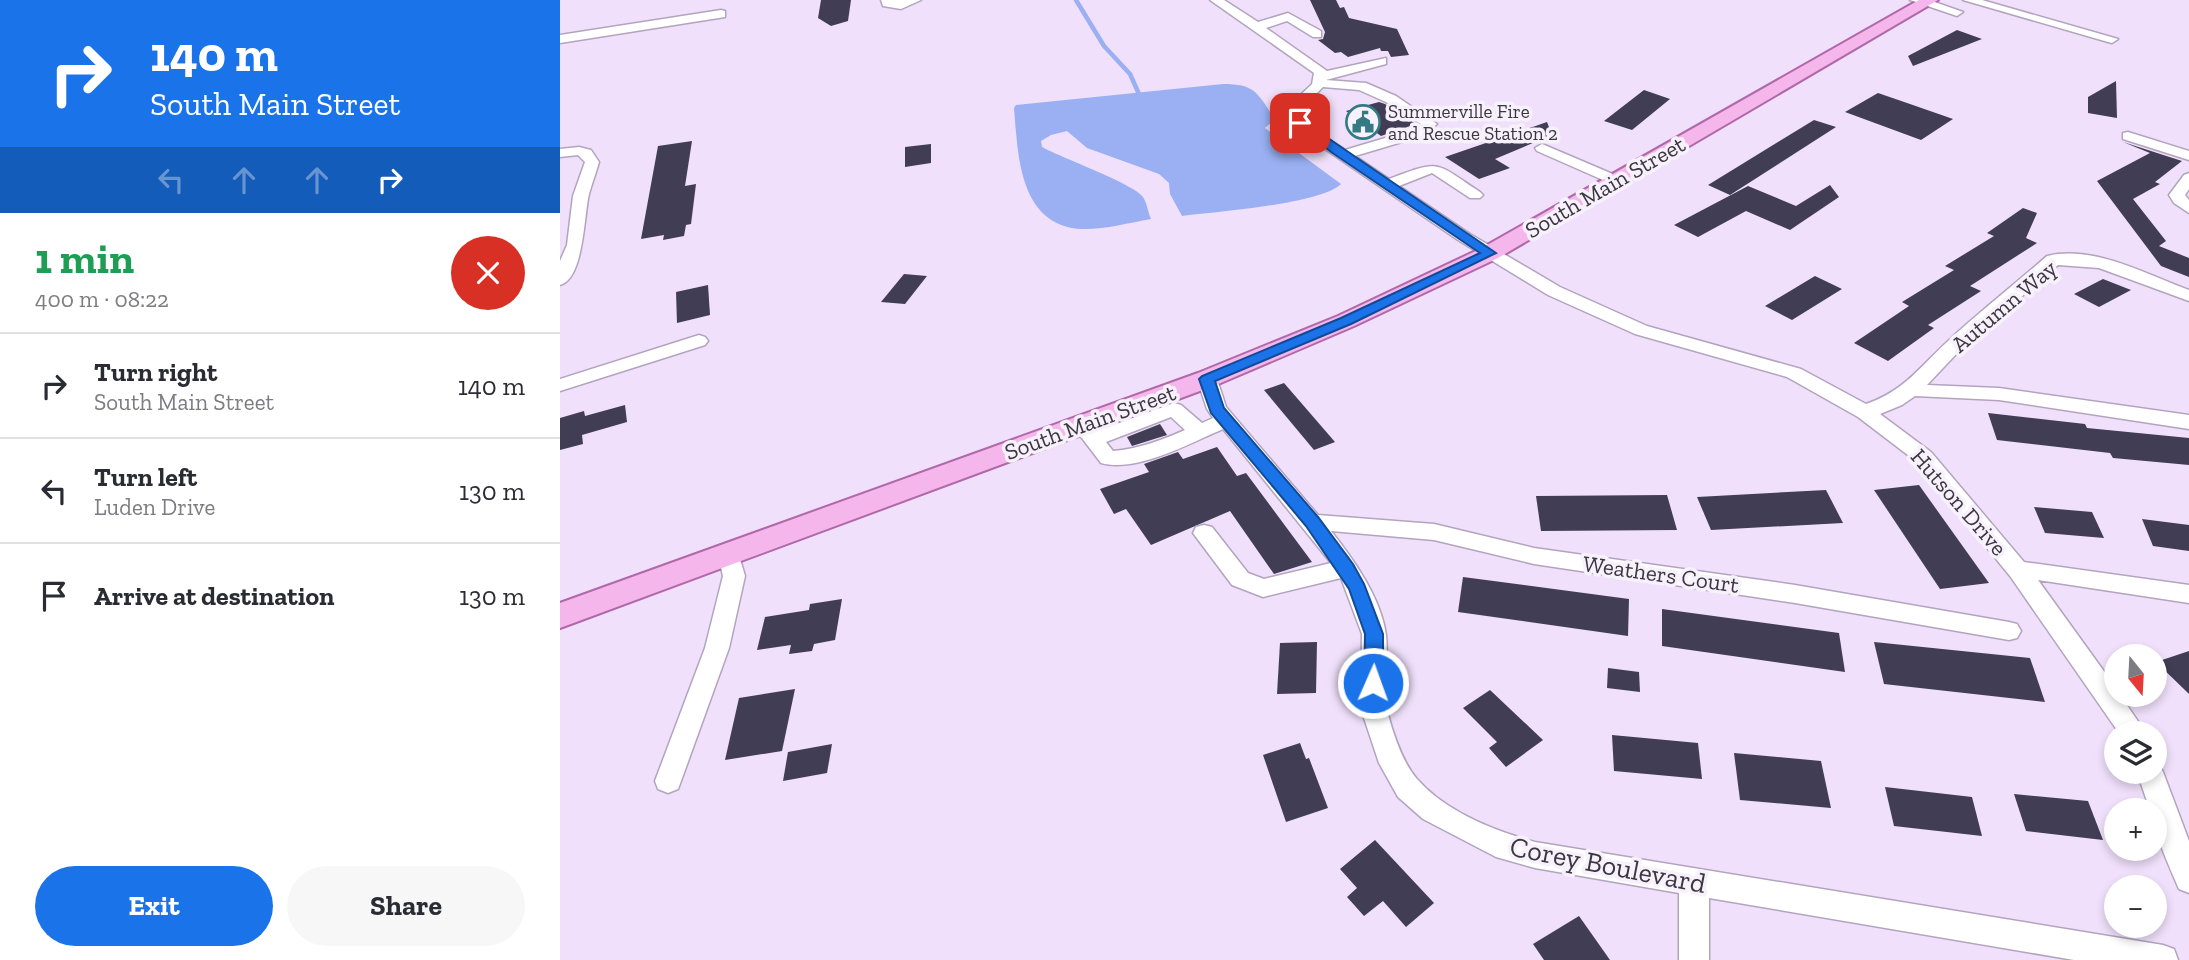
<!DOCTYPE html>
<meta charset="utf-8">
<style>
:root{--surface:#fff;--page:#f7f7f7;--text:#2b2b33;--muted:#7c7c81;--line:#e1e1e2;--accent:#1a73e8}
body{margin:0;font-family:"Zilla Slab",serif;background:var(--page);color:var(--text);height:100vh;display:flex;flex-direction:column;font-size:26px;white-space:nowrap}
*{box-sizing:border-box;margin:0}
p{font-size:23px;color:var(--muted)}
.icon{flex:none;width:38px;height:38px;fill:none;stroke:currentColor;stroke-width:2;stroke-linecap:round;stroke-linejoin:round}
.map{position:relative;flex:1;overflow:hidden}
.details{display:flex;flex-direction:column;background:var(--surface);width:560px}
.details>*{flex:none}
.guide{background:#1a73e8;color:#fff;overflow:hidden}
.needle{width:46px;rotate:162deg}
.tools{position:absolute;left:1544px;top:644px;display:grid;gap:14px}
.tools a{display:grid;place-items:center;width:63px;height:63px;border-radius:50%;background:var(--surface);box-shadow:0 4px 10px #0003;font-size:35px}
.pin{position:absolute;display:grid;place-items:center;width:60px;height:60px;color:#fff;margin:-30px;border-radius:14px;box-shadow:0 4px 10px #0006}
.me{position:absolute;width:77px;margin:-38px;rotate:2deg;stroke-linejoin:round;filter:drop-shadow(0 0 5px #0008)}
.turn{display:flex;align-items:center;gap:24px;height:147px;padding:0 35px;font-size:32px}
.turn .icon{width:91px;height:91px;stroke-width:2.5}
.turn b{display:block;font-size:49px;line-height:60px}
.lanes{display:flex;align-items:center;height:66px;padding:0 35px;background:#0003;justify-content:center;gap:35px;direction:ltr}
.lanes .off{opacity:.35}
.round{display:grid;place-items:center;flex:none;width:74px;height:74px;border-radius:37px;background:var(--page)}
.overview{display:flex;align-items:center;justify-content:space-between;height:119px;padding:0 35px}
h1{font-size:42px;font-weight:800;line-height:52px;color:#1e9e55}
.button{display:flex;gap:14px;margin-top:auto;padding:14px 35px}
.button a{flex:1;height:80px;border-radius:42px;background:var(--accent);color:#fff;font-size:28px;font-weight:800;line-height:80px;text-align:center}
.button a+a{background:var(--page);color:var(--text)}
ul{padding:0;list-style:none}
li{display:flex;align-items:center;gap:21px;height:105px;padding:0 35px;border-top:2px solid var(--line)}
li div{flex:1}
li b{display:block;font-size:26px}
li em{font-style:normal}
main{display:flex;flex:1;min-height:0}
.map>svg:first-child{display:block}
.water{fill:#9ab0f2}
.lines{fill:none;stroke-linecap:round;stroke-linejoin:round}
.stream{stroke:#9ab0f2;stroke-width:4.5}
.building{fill:#403d55}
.minor-casing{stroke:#b3a4be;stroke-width:3}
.major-casing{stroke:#b069a8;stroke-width:4}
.minor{fill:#fff;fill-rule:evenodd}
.major{fill:#f5b6ec;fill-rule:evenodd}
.route{fill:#1a73e8;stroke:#114b97;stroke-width:2}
.labels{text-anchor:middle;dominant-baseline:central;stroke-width:7;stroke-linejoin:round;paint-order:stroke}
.far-poi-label{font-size:19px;fill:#3c3640;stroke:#f7f1fc;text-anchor:start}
.street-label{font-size:23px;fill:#3c3640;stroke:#f7f1fc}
.near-street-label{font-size:28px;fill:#3c3640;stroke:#f7f1fc}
</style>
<main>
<section class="details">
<div class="guide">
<div class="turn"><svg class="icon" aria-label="right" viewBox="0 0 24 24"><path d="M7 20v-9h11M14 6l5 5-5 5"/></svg><div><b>140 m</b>South Main Street</div></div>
<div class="lanes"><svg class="icon off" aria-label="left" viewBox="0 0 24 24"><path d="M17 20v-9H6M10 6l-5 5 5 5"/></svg><svg class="icon off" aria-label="ahead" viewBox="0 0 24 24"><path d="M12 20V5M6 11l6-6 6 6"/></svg><svg class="icon off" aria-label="ahead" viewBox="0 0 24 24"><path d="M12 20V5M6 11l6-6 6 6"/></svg><svg class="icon" aria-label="right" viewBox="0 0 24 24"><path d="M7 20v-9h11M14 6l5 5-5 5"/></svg></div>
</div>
<div class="overview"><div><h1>1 min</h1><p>400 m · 08:22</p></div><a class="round" style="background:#d93025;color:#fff"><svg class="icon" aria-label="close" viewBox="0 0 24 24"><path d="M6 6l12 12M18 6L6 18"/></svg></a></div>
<ul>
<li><svg class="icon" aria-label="right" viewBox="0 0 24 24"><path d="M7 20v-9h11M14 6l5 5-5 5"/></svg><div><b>Turn right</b><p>South Main Street</p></div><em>140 m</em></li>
<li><svg class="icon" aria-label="left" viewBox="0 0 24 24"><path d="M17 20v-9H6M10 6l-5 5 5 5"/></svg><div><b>Turn left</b><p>Luden Drive</p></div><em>130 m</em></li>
<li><svg class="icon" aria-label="arrive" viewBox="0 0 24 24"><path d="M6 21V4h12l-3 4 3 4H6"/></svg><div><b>Arrive at destination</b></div><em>130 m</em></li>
</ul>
<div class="button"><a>Exit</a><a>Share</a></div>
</section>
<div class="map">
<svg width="1629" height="960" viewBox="0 0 1629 960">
<rect width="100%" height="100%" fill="#f0e0fb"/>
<!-- water -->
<path class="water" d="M663,84C696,84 697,93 715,119L705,128L781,184C761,204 654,212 622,216L610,194L609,183L599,174L527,148L507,131L491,135L481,141L482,147C502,158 574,184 583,197C587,203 588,212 591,219C568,223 543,230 520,229C459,224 458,155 454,108L456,105Z"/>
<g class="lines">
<!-- stream -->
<polyline class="stream" points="516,0 544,46 570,74 579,94"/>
</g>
<!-- building -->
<g class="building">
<polygon points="261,0 291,0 288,21 271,26 258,18"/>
<polygon points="750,0 776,0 780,8 784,7 789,18 837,29 849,55 831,57 828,51 821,51 820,48 788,57 781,52 775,53 758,40 763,39 765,32"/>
<polygon points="1397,30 1422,39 1353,66 1348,56"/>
<polygon points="1556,81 1557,118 1528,113 1528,97"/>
<polygon points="1084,90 1110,99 1072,130 1044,121"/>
<polygon points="1318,93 1350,104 1393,119 1361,140 1285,112"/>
<polygon points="819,102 825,104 856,124 821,136 786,111"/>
<polygon points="1254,120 1276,127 1170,195 1148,185"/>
<polygon points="987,122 992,135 935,159 950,168 919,179 885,157"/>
<polygon points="132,141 125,186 136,184 131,224 126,225 124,236 103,240 104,235 81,239 98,146"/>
<polygon points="1563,142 1622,161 1595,182 1600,184 1573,199 1606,241 1599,246 1629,258 1629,277 1601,266 1537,181 1590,153"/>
<polygon points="371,144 371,163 345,167 345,147"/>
<polygon points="1270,185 1279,197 1230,230 1186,211 1138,237 1114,225 1188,186 1236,206"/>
<polygon points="1463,208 1477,213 1466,238 1477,243 1410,286 1421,291 1368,325 1374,328 1328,361 1294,343 1349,306 1342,302 1394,270 1385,266 1434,236 1427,233"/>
<polygon points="344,274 367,276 345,304 321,302"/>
<polygon points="1255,276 1282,289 1232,320 1205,306"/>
<polygon points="1543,279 1571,290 1539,307 1514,294"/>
<polygon points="148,285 150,315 117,323 116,292"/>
<polygon points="724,383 775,442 754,450 704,390"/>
<polygon points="65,405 67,422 22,435 23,444 0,450 0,418 24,411 25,416"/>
<polygon points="1428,413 1525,424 1527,428 1629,438 1629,465 1553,458 1550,453 1437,440"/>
<polygon points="600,424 607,435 572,446 567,437"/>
<polygon points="657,447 677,476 686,473 752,562 714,574 670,511 591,545 566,509 554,514 540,489 589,472 584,464 618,452 623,459"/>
<polygon points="1359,485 1429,583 1380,589 1314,490"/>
<polygon points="1266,490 1283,523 1151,530 1137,497"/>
<polygon points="1107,495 1117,530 981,531 976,496"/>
<polygon points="1474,507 1532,512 1544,538 1485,533"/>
<polygon points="1582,519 1629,525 1629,551 1593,546"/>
<polygon points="903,577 1069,599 1068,636 898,612"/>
<polygon points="282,599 275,640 254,644 252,651 229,654 231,645 197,650 205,617 249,610 250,604"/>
<polygon points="1102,609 1279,633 1285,672 1102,646"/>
<polygon points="757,642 756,693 717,694 720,643"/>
<polygon points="1314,642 1470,658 1485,702 1324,684"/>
<polygon points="1629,651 1629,694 1596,662"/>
<polygon points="1048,668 1079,672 1080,692 1047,688"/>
<polygon points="235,689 222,751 165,760 179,698"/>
<polygon points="930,690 983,740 946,767 929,748 937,742 903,708"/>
<polygon points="1052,735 1138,743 1142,779 1054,771"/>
<polygon points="740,743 746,759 749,758 768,808 726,822 703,755"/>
<polygon points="272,744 267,773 223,781 228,752"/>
<polygon points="1174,753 1261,761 1271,808 1180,800"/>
<polygon points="1325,787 1412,797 1422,836 1334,826"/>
<polygon points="1454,794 1528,801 1543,840 1466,831"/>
<polygon points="815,840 874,903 846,927 823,901 804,916 787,897 797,888 780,869"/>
<polygon points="1019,916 1050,960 984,960 973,944"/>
</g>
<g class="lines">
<!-- minor casing -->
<g class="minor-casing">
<g id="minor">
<polygon points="321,0 361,0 341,9 323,6"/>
<path d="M650,0H664L698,22L728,13L761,31V37H753L727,21L706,28L767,71L826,58V64L766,80L806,83L836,96L877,124L862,136L795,156L829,179C882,159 874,162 920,192L923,195L920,198H910L872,173L839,186L910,234L1000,287L1087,326L1241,369L1306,404C1344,391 1359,368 1387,342C1419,312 1454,285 1487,256C1535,245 1585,274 1629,290V301L1539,268L1498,265L1400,350L1367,385L1439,388L1629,415V429L1439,400L1355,396L1342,405L1320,414L1371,452L1464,562L1629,585V603L1478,580L1556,688V695H1560L1586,733H1559L1450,576L1357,462L1298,417L1227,377L1075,334L988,295L898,240L743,134L728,115V107L752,84L754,73ZM763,87L799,90L826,102L861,124L852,130L785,150C771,140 742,127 742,108Z"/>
<polygon points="1350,0 1369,0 1403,12 1397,16"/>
<polygon points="1403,0 1422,0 1558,39 1552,43 1548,42"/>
<polygon points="161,10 165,11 165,17 0,43 0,35"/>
<polygon points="1568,132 1629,151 1629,160 1563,139 1563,133"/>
<polygon points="982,144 1062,178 1065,181 1062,184 1052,184 977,151 975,148"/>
<path d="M19,147L31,150L39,162C36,173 32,183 29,194C24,214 24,279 0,285V261L7,245L13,196L25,162L18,155L0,157V149Z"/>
<polygon points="1629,173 1629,189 1625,195 1629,200 1629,213 1614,203 1609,195 1624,175"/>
<polygon points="139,335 145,337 148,341 145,345 0,391 0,379"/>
<path d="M647,373L657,379L666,407L758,515L874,524L974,548L1235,585L1449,622L1457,624L1461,631L1457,638L1449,640L1235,603L974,564L874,540L771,531C794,560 821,598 826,635C829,660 822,687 827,711C833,733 842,762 857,779C886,812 935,831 975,842L1603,945L1614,949L1618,960H1514L1149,898V960H1119V893L975,868L936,857L863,819L838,797L819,763L801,709L802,634L781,578L703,597L672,585L633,533L636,527L644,525L652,527L688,573L704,579L771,563L663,429C630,443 577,473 541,463L512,425L515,420C527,417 530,422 537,431L614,403L621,405L642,423L653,418L647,409L637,379ZM611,417L625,430C602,440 579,449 553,451L546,442Z"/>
<polygon points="169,547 177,549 185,576 169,648 121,781 118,789 108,793 98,789 95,781 145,648 163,576 158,555 161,549"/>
<path d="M1594,762L1599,764L1603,772L1629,841V893L1619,889C1609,865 1594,836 1594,810H1590L1577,772H1594Z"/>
</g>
</g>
<!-- major casing -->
<g class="major-casing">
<polygon id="major" points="1359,0 1378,0 938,258 794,326 656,385 0,628 0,603 638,373 778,316 922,248"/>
</g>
<!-- minor -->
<use href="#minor" class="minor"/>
<!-- major -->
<use href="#major" class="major"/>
</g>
<!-- route -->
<polygon class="route" points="736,121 743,121 936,253 791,324 655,381 664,408 758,517 793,564 804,584 823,634 823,683 820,688 813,691 807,688 804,683 805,634 789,589 746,526 651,413 639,379 642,376 781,318 920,253 771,152 736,125"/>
<!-- icons -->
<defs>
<g id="civic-ring" transform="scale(1.75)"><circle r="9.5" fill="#f7f1fc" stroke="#337a84" stroke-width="1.5"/><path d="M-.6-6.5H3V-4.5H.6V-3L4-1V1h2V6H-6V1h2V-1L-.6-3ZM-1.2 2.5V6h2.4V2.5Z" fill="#337a84"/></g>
</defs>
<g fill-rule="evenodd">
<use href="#civic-ring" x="803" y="122"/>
</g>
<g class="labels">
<!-- far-poi labels -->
<g class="far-poi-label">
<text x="828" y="111">Summerville Fire<tspan x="828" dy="22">and Rescue Station 2</tspan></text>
</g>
<!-- street labels -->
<g class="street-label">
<text transform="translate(1045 187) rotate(-30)">South Main Street</text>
<text transform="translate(1444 306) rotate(-40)">Autumn Way</text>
<text transform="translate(530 422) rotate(-20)">South Main Street</text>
<text transform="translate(1399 502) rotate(49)">Hutson Drive</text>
<text transform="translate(1101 574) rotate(8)">Weathers Court</text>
</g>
<!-- near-street labels -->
<g class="near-street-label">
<text transform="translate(1048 865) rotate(11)">Corey Boulevard</text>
</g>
</g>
</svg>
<div class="tools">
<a><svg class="needle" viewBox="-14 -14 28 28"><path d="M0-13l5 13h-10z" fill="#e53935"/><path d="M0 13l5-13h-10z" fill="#7c7c81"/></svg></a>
<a><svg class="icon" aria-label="layers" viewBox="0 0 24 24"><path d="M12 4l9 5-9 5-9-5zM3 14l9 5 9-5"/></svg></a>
<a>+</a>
<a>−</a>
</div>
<div class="pin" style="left:740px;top:123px;background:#d93025"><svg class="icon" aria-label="arrive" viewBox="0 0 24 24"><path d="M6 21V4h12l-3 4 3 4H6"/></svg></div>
<svg class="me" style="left:813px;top:683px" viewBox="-20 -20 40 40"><circle r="17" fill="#1a73e8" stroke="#fff" stroke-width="3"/><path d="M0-11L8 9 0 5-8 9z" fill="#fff"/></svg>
</div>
</main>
